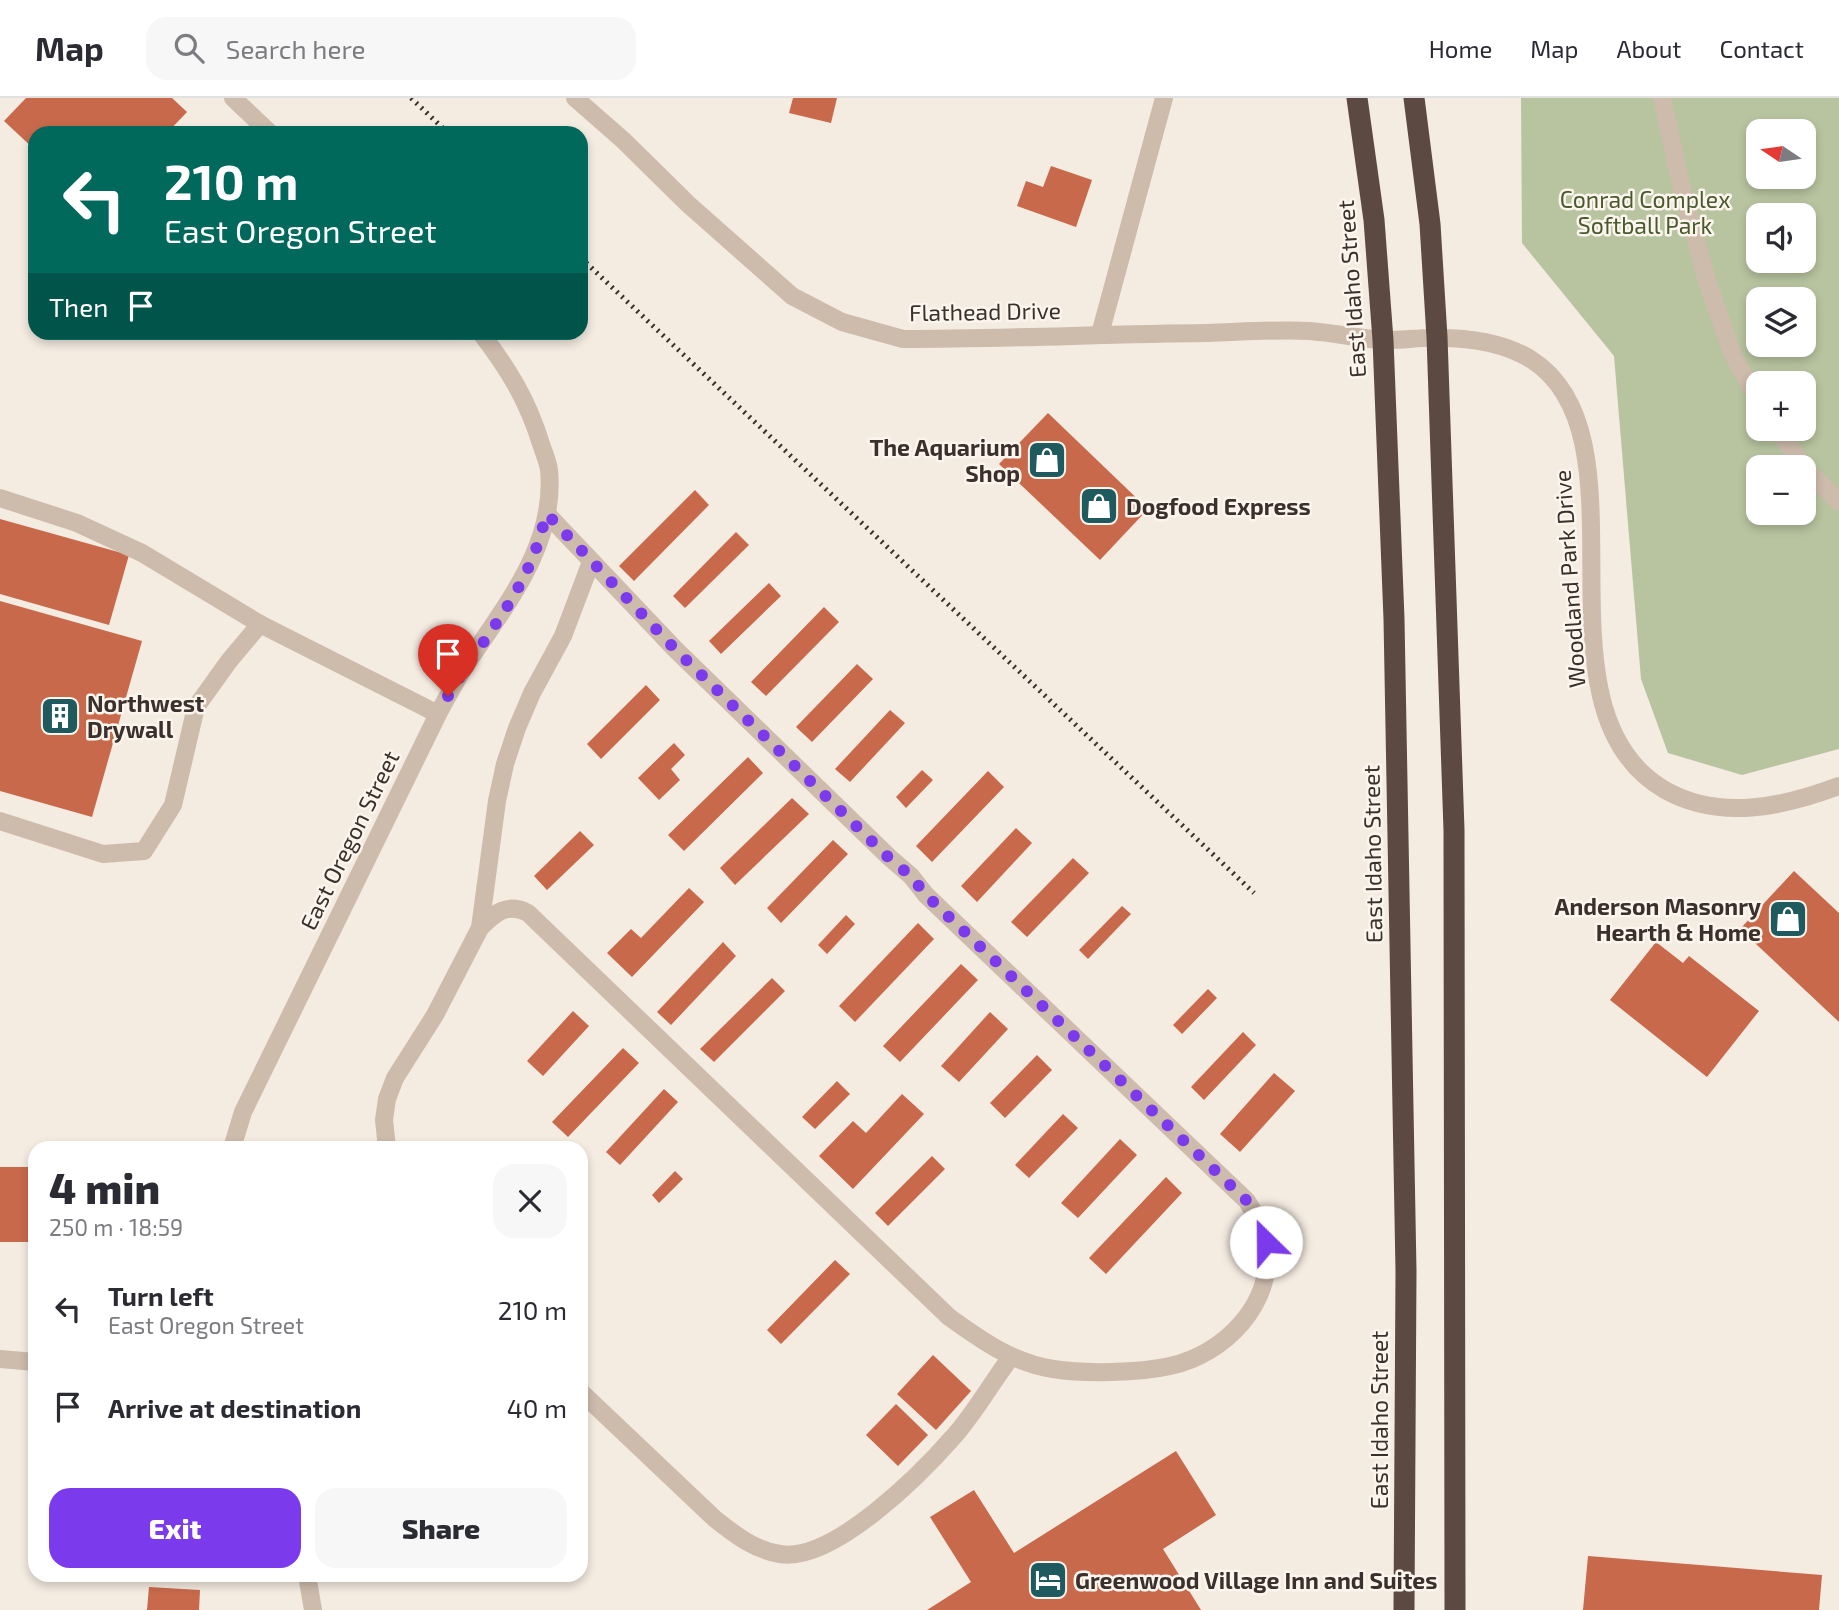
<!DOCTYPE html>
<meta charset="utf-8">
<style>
:root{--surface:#fff;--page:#f7f7f7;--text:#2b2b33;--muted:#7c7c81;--line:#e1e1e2;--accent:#7c3aed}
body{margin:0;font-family:"Exo 2",sans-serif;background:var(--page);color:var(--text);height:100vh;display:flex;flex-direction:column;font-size:26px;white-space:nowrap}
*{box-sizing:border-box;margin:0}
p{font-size:23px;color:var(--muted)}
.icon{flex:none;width:38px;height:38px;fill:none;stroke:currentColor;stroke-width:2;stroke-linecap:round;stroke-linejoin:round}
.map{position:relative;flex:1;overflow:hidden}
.drawer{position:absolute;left:28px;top:1043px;width:560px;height:441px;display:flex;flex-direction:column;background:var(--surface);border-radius:21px;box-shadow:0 4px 10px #0003}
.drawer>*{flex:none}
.banner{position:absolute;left:28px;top:28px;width:560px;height:214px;border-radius:21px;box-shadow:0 4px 10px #0003;background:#00695c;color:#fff;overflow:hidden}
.needle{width:46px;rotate:283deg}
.fabs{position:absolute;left:1746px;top:21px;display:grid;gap:14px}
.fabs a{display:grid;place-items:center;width:70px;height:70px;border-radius:14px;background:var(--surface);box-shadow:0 4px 10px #0003;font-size:35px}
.pin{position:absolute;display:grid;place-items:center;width:60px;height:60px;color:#fff;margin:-72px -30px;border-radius:50% 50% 50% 0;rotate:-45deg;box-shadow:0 0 7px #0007}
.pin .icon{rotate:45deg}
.me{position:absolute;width:77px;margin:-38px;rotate:337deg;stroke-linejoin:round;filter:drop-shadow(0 0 5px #0008)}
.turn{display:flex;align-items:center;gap:24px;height:147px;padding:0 21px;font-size:32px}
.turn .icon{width:91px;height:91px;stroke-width:2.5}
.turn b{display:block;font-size:49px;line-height:60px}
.then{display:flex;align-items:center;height:66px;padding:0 21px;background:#0003;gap:14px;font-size:26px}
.round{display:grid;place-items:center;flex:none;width:74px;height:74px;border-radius:21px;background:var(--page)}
.overview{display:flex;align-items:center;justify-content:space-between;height:119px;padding:0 21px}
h1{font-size:42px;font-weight:800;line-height:52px}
.cta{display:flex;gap:14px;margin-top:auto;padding:14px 21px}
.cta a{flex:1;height:80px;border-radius:21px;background:var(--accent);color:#fff;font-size:28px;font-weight:800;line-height:80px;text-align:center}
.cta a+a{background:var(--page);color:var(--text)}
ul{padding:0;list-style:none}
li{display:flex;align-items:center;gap:21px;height:98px;padding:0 21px}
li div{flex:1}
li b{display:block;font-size:26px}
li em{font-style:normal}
header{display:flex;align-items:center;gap:42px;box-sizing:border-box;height:98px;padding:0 35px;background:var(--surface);border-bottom:2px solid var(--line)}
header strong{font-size:33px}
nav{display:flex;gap:38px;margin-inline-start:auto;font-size:24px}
.search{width:490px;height:63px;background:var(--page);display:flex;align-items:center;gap:18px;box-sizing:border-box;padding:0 24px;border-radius:21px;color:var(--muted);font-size:26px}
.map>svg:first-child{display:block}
.green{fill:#b8c4a0;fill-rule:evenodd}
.building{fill:#c8694b}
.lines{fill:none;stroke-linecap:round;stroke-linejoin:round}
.minor{stroke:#cdbbac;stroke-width:18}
.highway{stroke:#5c4a42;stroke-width:21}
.rail{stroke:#3b302b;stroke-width:5;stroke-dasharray:2 5;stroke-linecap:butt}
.route{stroke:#7c3aed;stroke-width:12;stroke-dasharray:0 21.6}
.labels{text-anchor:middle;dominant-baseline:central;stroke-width:5;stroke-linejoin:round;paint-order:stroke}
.park-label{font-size:23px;fill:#4a5a2e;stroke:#fbf5ee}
.street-label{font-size:23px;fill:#3b302b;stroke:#fbf5ee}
.poi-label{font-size:23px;font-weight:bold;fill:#3b302b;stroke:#fbf5ee;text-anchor:start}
</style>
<header>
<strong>Map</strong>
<div class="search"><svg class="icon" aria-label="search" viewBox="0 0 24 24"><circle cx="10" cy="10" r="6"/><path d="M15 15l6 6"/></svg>Search here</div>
<nav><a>Home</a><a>Map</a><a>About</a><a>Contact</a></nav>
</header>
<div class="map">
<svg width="1839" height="1512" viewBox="0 0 1839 1512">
<rect width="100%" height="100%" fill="#f4ebe1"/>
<!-- green -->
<path class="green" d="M1521,0H1839V651L1742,677L1668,655L1641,581L1614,258L1522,145ZM1759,33H1804V79H1759ZM1759,117H1804V163H1759ZM1759,201H1804V247H1759ZM1759,285H1804V331H1759ZM1759,369H1804V415H1759Z"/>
<!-- building -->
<g class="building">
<polygon points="26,0 172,0 187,14 167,35 35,35 35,52 4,23"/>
<polygon points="793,0 837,0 831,25 789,15"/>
<polygon points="1051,68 1092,82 1076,129 1017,108 1026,83 1043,89"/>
<polygon points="1048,315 1148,411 1100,462 999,366"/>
<polygon points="695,392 709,407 634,483 619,468"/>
<polygon points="0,421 129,457 109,527 0,496"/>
<polygon points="736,434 749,447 685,510 673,498"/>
<polygon points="769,485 781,498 721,556 709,543"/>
<polygon points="0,503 142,543 92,719 0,693"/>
<polygon points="824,509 839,524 766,598 751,584"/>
<polygon points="857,566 873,581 812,644 796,629"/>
<polygon points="646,587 660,602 601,661 587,646"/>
<polygon points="890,612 905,625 850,684 835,671"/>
<polygon points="674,645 685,657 671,671 680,682 659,702 638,680"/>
<polygon points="748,659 763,675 684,753 668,737"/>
<polygon points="922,672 933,682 906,710 896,699"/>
<polygon points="988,673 1004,689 932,764 916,748"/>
<polygon points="792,700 809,716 735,787 720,770"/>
<polygon points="1016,730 1032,745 977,804 961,788"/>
<polygon points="580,733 594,747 547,792 534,778"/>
<polygon points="833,742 848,756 781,825 767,810"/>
<polygon points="1073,760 1089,775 1027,839 1011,824"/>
<polygon points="1794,773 1839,815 1839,924 1740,831"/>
<polygon points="689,790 704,804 632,879 607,855 631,831 641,840"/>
<polygon points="1122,808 1131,816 1088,861 1079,852"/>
<polygon points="846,817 855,826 827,856 818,847"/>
<polygon points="918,825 934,841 855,924 839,908"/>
<polygon points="723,844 736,858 671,927 657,914"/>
<polygon points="1656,844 1683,865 1689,858 1759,913 1707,979 1610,902"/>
<polygon points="961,866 978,882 900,964 883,948"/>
<polygon points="772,880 785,893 714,964 700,951"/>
<polygon points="1208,891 1217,900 1182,936 1173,927"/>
<polygon points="573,913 589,928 543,978 527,963"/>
<polygon points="990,914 1008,931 959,984 941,968"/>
<polygon points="1243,934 1256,947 1204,1002 1191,989"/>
<polygon points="623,950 639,965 568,1039 552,1024"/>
<polygon points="1037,957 1052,972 1005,1020 990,1005"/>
<polygon points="1274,975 1295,993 1240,1054 1220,1036"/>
<polygon points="837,983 850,996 815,1031 802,1019"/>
<polygon points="664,991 678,1004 620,1067 606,1054"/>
<polygon points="902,996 924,1016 853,1091 819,1058 853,1023 866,1035"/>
<polygon points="1063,1016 1078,1030 1029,1080 1015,1067"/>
<polygon points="1120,1041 1137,1057 1078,1120 1061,1105"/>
<polygon points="932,1058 945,1071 888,1128 875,1115"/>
<rect x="0" y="1069" width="35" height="75"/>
<polygon points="675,1073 683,1081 659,1105 652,1097"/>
<polygon points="1166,1079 1182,1095 1106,1176 1089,1160"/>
<polygon points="835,1162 850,1176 781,1246 767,1232"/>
<polygon points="933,1257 971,1293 936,1332 897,1296"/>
<polygon points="896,1306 928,1337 898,1368 866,1337"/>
<polygon points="1176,1353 1216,1417 1163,1451 1201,1512 927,1512 971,1484 930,1419 974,1392 1014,1455"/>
<polygon points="1588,1458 1822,1477 1819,1512 1583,1512"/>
<polygon points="149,1489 200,1492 199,1512 147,1512"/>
</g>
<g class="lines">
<!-- minor -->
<g class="minor">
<polyline points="233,0 270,35"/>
<path d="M575,0L623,42L688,106L792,198L842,224L903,241C1005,241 1106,236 1207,235C1241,234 1276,231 1310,233C1334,235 1357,240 1381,242C1400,243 1420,239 1439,240C1470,240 1505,245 1532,262C1654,341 1524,611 1665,692C1720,723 1783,709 1839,688"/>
<polyline points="1662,0 1683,96 1706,179 1732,255 1759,304"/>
<polyline points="1100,236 1164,0"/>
<polyline points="1777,331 1804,369"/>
<polyline points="1804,369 1839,404"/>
<polyline points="0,400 77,425 142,455 260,526 438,616"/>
<polyline points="0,723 103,756 144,753 173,707 196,609 229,563 260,526"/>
<path d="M480,830C495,815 507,804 528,815L949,1219C981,1242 1013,1265 1053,1271C1084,1276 1139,1275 1170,1268C1225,1256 1275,1205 1266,1146C1264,1130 1255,1117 1247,1103L926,797L911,778L889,759L675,551L547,416"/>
<path d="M232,1050L243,1014L438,616C448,598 458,578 470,561C508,504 556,445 549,372C548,364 544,355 541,346C528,303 508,270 480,234"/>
<polyline points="387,1050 384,1022 387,1001 395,980 435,917 480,830 497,703 505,666 517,630 532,595 563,538 591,464"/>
<polyline points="0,1261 35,1264"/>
<path d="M581,1294L715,1421C734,1436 754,1452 780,1456C833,1465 922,1375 955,1337C976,1313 992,1284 1011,1259"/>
<polyline points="307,1477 313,1512"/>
</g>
<!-- highway -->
<g class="highway">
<polyline points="1357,0 1374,122 1383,242 1394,521 1406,1173 1404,1512"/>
<polyline points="1414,0 1430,126 1437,239 1454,732 1455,1512"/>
</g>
<!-- rail -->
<g class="rail">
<polyline points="411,0 448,35"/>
<polyline points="581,160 1254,795"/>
</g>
</g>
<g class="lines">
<!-- route -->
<path class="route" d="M448,598C474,554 508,515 529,468C537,452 541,433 547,416L675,551L889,760L911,778L926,797L1247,1103L1259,1124L1266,1144"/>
</g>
<!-- icons -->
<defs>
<g id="shop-square" transform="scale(2.0125)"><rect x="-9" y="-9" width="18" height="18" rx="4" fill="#1f5a5e" stroke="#fbf5ee"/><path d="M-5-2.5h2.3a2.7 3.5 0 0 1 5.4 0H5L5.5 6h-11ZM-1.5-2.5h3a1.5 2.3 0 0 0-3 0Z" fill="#fff"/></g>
<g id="building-square" transform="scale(2.0125)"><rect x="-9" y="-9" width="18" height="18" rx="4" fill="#1f5a5e" stroke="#fbf5ee"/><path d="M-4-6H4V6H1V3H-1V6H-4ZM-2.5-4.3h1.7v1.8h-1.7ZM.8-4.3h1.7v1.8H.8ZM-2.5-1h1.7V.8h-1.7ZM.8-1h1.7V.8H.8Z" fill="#fff"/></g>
<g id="hotel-square" transform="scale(2.0125)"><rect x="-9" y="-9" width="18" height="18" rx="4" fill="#1f5a5e" stroke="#fbf5ee"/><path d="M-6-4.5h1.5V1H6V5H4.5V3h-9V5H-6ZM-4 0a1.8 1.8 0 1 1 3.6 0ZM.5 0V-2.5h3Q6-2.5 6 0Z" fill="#fff"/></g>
</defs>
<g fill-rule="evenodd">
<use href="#shop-square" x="1047" y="362"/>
<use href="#shop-square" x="1099" y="408"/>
<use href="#building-square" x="60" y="618"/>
<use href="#shop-square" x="1788" y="821"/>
<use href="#hotel-square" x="1048" y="1482"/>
</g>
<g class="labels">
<!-- park labels -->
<g class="park-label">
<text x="1645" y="101">Conrad Complex<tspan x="1645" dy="26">Softball Park</tspan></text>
</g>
<!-- street labels -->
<g class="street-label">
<text transform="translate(1351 191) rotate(-94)">East Idaho Street</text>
<text transform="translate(985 213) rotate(-1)">Flathead Drive</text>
<text transform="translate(1569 481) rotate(-94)">Woodland Park Drive</text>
<text transform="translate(349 742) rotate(-64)">East Oregon Street</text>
<text transform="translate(1372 756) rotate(-91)">East Idaho Street</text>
<text transform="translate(1379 1322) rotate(-90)">East Idaho Street</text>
</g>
<!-- poi labels -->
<g class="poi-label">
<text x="1020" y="349" text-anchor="end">The Aquarium<tspan x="1020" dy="26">Shop</tspan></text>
<text x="1126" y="408">Dogfood Express</text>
<text x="87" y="605">Northwest<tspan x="87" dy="26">Drywall</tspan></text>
<text x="1761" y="808" text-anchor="end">Anderson Masonry<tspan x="1761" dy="26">Hearth &amp; Home</tspan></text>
<text x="1075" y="1482">Greenwood Village Inn and Suites</text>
</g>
</g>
</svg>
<div class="fabs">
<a><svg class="needle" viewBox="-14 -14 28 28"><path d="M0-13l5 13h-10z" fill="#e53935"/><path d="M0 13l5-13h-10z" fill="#7c7c81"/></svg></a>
<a><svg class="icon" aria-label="sound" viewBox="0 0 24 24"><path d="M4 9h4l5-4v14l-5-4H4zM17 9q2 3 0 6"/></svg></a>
<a><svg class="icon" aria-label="layers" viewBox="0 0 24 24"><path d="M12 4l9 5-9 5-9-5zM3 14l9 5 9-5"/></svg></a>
<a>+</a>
<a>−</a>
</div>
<div class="pin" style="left:448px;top:598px;background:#d93025"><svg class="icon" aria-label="arrive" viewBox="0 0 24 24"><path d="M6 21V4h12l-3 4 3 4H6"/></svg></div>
<svg class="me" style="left:1266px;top:1144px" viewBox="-20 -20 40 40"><circle r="19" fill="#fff"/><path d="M0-13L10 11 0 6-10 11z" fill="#7c3aed"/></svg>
<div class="banner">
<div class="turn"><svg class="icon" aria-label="left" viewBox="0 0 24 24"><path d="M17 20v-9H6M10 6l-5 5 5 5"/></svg><div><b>210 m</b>East Oregon Street</div></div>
<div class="then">Then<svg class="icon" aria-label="arrive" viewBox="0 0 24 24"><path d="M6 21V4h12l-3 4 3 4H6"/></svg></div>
</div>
<section class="drawer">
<div class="overview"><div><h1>4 min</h1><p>250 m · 18:59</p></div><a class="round"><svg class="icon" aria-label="close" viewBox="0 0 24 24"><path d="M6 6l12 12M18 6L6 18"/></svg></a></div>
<ul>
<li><svg class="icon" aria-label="left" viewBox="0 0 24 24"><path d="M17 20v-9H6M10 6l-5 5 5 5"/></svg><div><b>Turn left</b><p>East Oregon Street</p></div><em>210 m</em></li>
<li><svg class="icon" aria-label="arrive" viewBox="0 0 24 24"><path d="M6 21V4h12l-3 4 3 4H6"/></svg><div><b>Arrive at destination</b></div><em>40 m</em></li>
</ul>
<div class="cta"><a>Exit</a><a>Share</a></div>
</section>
</div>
